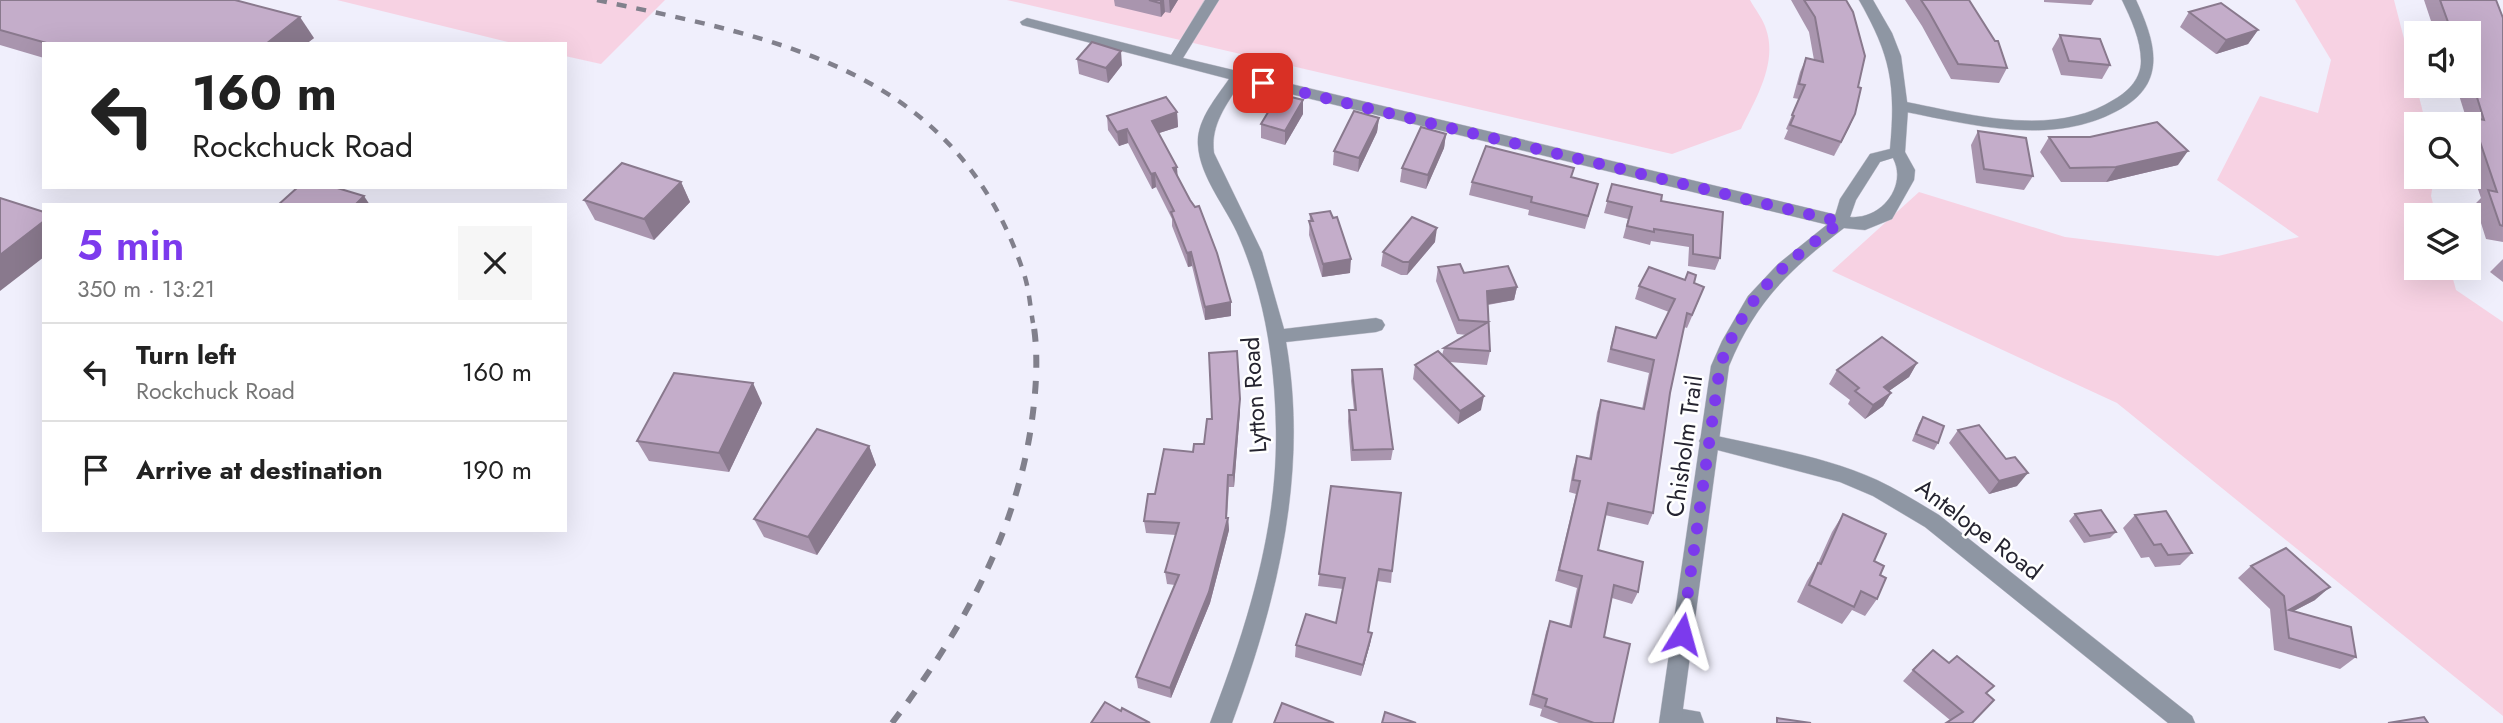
<!DOCTYPE html>
<meta charset="utf-8">
<style>
:root{--surface:#fff;--page:#f6f6f6;--text:#222;--muted:#767676;--line:#e0e0e0;--accent:#7c3aed}
body{margin:0;font-family:Jost,sans-serif;background:var(--page);color:var(--text);height:100vh;display:flex;flex-direction:column;font-size:26px;white-space:nowrap}
*{box-sizing:border-box;margin:0}
p{font-size:23px;color:var(--muted)}
.icon{flex:none;width:38px;height:38px;fill:none;stroke:currentColor;stroke-width:2;stroke-linecap:round;stroke-linejoin:round}
.map{position:relative;flex:1;overflow:hidden}
.panel{position:absolute;left:42px;top:203px;width:525px;height:329px;display:flex;flex-direction:column;background:var(--surface);border-radius:0px;box-shadow:0 7px 28px #0002}
.panel>*{flex:none}
.banner{position:absolute;left:42px;top:42px;width:525px;height:147px;border-radius:0px;box-shadow:0 7px 28px #0002;background:#fff;color:var(--text);overflow:hidden}
.tools{position:absolute;left:2404px;top:21px;display:grid;gap:14px}
.tools a{display:grid;place-items:center;width:77px;height:77px;border-radius:0px;background:var(--surface);box-shadow:0 7px 28px #0002;font-size:35px}
.pin{position:absolute;display:grid;place-items:center;width:60px;height:60px;color:#fff;margin:-30px;border-radius:14px;box-shadow:0 4px 10px #0006}
.me{position:absolute;width:77px;margin:-38px;rotate:8deg;stroke-linejoin:round;filter:drop-shadow(0 0 5px #0008)}
.turn{display:flex;align-items:center;gap:24px;height:147px;padding:0 35px;font-size:32px}
.turn .icon{width:91px;height:91px;stroke-width:2.5}
.turn b{display:block;font-size:49px;line-height:60px}
.round{display:grid;place-items:center;flex:none;width:74px;height:74px;border-radius:0px;background:var(--page)}
.headline{display:flex;align-items:center;justify-content:space-between;height:119px;padding:0 35px}
h1{font-size:42px;font-weight:600;line-height:52px;color:var(--accent)}
ul{padding:0;list-style:none}
li{display:flex;align-items:center;gap:21px;height:98px;padding:0 35px;border-top:2px solid var(--line)}
li div{flex:1}
li b{display:block;font-size:26px}
li em{font-style:normal}
.map>svg:first-child{display:block}
.green{fill:#f7d2e3}
.lines{fill:none;stroke-linecap:round;stroke-linejoin:round}
.minor-casing{stroke:#cbcad7;stroke-width:1}
.tertiary-casing{stroke:#cbcad7;stroke-width:1}
.minor{fill:#8e96a3;fill-rule:evenodd}
.tertiary{fill:#8e96a3;fill-rule:evenodd}
.rail-far1{stroke:#81808c;stroke-width:4.5;stroke-dasharray:10 10;stroke-linecap:butt}
.rail{stroke:#81808c;stroke-width:6;stroke-dasharray:13 13;stroke-linecap:butt}
.wall{fill:#a995ae}
.shaded-wall{fill:#89798d}
.building{fill:#c4adca;stroke:#89798d;stroke-width:2}
.route{stroke:#7c3aed;stroke-width:12;stroke-dasharray:0 21.6}
.labels{text-anchor:middle;dominant-baseline:central;stroke-width:5;stroke-linejoin:round;paint-order:stroke}
.street-label{font-size:24px;fill:#252430;stroke:#fff}
</style>
<div class="map">
<svg width="2503" height="723" viewBox="0 0 2503 723">
<rect width="100%" height="100%" fill="#f0effc"/>
<!-- green -->
<g class="green">
<polygon points="337,0 665,0 601,64 565,56 565,44 516,44"/>
<path d="M1007,0H1750C1755,9 1763,19 1766,29C1778,63 1755,100 1741,129L1672,154Z"/>
<polygon points="2295,0 2394,0 2426,124 2417,124 2417,177 2434,177 2431,196 2436,215 2417,215 2417,268 2450,268 2456,290 2503,322 2503,716 2117,403 1832,271 1919,192 2065,237 2218,256 2299,237 2217,180 2260,96 2318,113 2331,60"/>
</g>
<g class="lines">
<!-- minor casing -->
<g class="minor-casing">
<g id="minor">
<path d="M1205,0H1219L1183,58L1841,216L1849,222L1841,228L1241,82C1227,104 1210,125 1214,153L1262,252L1284,329L1376,318L1382,320L1385,325L1382,330L1376,332L1286,342C1309,473 1277,601 1232,723H1210C1246,629 1278,530 1276,429C1275,363 1265,298 1239,237C1227,208 1200,178 1198,145C1196,121 1216,98 1229,79L1022,25L1020,22L1027,18L1171,55Z"/>
<path d="M2122,0H2136C2153,37 2168,78 2127,105C2059,149 1974,125 1901,111L1894,106L1901,101C1969,114 2053,139 2115,99C2129,91 2141,78 2141,61C2141,40 2131,19 2122,0Z"/>
<path d="M1708,434C1764,447 1824,456 1877,480C1898,490 1919,503 1939,515L2192,716L2195,723H2168L1925,527L1873,496L1840,482L1702,446L1699,441L1702,436Z"/>
<polygon points="1671,707 1700,712 1704,723 1663,723 1660,717 1664,710"/>
</g>
</g>
<!-- tertiary casing -->
<g class="tertiary-casing">
<path id="tertiary" d="M1859,0H1873L1892,33L1901,56L1908,109L1905,152L1915,170L1914,180L1892,219L1865,230L1844,228C1790,269 1755,302 1729,366L1681,723H1659L1711,366L1722,341L1748,296L1778,264L1834,219L1840,199L1870,154L1890,149C1896,85 1891,56 1859,0ZM1893,158C1908,186 1881,220 1850,217L1856,200L1880,162Z"/>
</g>
<!-- minor -->
<use href="#minor" class="minor"/>
<!-- tertiary -->
<use href="#tertiary" class="tertiary"/>
<!-- rail-far1 -->
<path class="rail-far1" d="M597,0C780,39 955,69 1023,271C1029,287 1030,306 1033,323"/>
<!-- rail -->
<path class="rail" d="M892,723C959,635 1014,539 1031,427C1036,393 1039,356 1033,321"/>
</g>
<!-- wall -->
<g class="wall">
<polygon points="0,0 314,38 306,44 44,44 44,58 0,45"/>
<polygon points="1114,0 1178,0 1170,13 1165,12 1161,17 1115,6"/>
<polygon points="1791,0 1846,0 1858,87 1855,114 1834,156 1784,139 1788,130 1786,129 1799,99 1793,98 1800,72 1806,58 1814,60 1809,32"/>
<polygon points="1905,0 1969,0 2007,68 1999,83 1951,79 1922,26"/>
<polygon points="2044,0 2094,0 2091,5 2044,2"/>
<polygon points="2424,0 2496,0 2503,18 2503,242 2486,239 2475,204 2481,198 2469,163 2469,124 2468,124 2458,92 2454,91 2453,86 2469,86 2469,33 2435,33"/>
<polygon points="2189,12 2258,30 2248,44 2216,54 2180,27"/>
<polygon points="2060,35 2110,65 2102,79 2061,75 2052,49"/>
<polygon points="1077,59 1122,65 1108,83 1079,74"/>
<polygon points="1177,112 1178,127 1159,133 1231,302 1231,316 1205,320 1192,266 1188,267 1172,226 1172,219 1156,187 1152,189 1128,143 1119,146 1108,130 1107,116"/>
<polygon points="1303,114 1285,145 1261,138 1261,124"/>
<polygon points="1379,118 1377,132 1358,172 1333,165 1334,151"/>
<polygon points="1978,131 2033,176 2024,190 1976,183 1971,145"/>
<polygon points="1446,134 1444,148 1426,189 1400,182 1402,168"/>
<polygon points="2049,137 2178,165 2106,182 2061,182 2040,152"/>
<polygon points="1572,177 1598,184 1585,229 1528,215 1529,210 1469,195 1472,182"/>
<polygon points="681,182 690,202 654,240 595,220 584,200"/>
<polygon points="1612,184 1661,201 1720,258 1715,270 1688,266 1689,247 1651,241 1650,245 1623,238 1628,219 1604,213"/>
<polygon points="1310,214 1350,273 1322,277 1309,235"/>
<polygon points="1435,242 1407,275 1401,275 1381,266 1383,252"/>
<polygon points="2503,259 2503,282 2490,272"/>
<polygon points="1438,267 1517,287 1514,300 1488,305 1490,351 1487,365 1450,362 1481,410 1458,424 1413,379 1415,365 1442,355 1444,348 1467,335 1457,334 1436,281"/>
<polygon points="1694,283 1699,300 1687,328 1684,327 1670,393 1653,513 1648,525 1605,515 1598,550 1638,592 1632,604 1612,598 1604,637 1613,723 1559,723 1540,716 1542,709 1529,705 1546,632 1550,621 1569,626 1577,588 1555,581 1576,494 1569,492 1573,469 1577,456 1589,459 1597,412 1601,400 1642,409 1649,373 1607,362 1612,340 1616,327 1656,338 1669,312 1635,299 1639,286"/>
<polygon points="1917,363 1909,377 1889,391 1891,393 1883,406 1865,419 1848,404 1850,400 1829,384 1837,370"/>
<polygon points="1352,370 1393,449 1391,460 1351,461 1348,421 1349,410 1354,410 1351,381"/>
<polygon points="762,403 729,472 649,461 637,441"/>
<polygon points="1240,411 1234,487 1229,487 1227,518 1228,518 1229,530 1210,603 1171,698 1138,688 1136,677 1175,585 1167,584 1165,572 1176,535 1146,533 1144,521 1155,494 1204,444 1212,419"/>
<polygon points="1923,417 1938,443 1934,450 1912,441 1919,423"/>
<polygon points="1958,430 2017,486 1989,494 1949,443"/>
<polygon points="869,446 876,465 817,555 764,537 754,519"/>
<polygon points="1331,486 1392,571 1391,583 1377,581 1368,632 1372,633 1370,644 1361,676 1295,657 1296,645 1336,623 1343,589 1318,586"/>
<polygon points="1843,514 1874,561 1880,575 1877,599 1865,616 1852,610 1842,624 1797,602 1807,581 1818,563 1832,532"/>
<polygon points="2075,514 2116,532 2110,538 2084,543 2069,521"/>
<polygon points="2135,515 2192,553 2180,565 2155,567 2149,557 2141,558 2123,528"/>
<polygon points="2251,566 2315,600 2294,611 2356,657 2340,669 2274,650 2270,609 2238,578"/>
<polygon points="1913,670 1986,693 1994,700 1950,720 1903,681"/>
</g>
<!-- shaded-wall -->
<g class="shaded-wall">
<polygon points="1162,0 1164,0 1165,12 1161,17 1160,3"/>
<polygon points="1169,0 1178,0 1170,13"/>
<polygon points="300,17 314,38 306,44 266,44"/>
<polygon points="2258,30 2248,44 2216,54 2226,40"/>
<polygon points="1121,51 1122,65 1108,83 1106,68"/>
<polygon points="1303,100 1303,114 1285,145 1285,131"/>
<polygon points="1177,112 1178,127 1153,135 1152,121"/>
<polygon points="1855,114 1849,128 1834,156"/>
<polygon points="1379,118 1377,132 1358,172 1359,158"/>
<polygon points="1127,129 1128,143 1119,146 1117,132"/>
<polygon points="1446,134 1444,148 1426,189 1428,175"/>
<polygon points="2188,151 2178,165 2106,182 2116,167"/>
<polygon points="1177,167 1178,181 1173,168"/>
<polygon points="1155,173 1156,187 1152,189 1151,174"/>
<polygon points="681,182 690,202 654,240 644,219"/>
<polygon points="364,196 370,205 355,205"/>
<polygon points="44,221 44,257 0,291 0,255"/>
<polygon points="1437,228 1435,242 1407,275 1409,262"/>
<polygon points="1191,252 1192,266 1188,267 1187,253"/>
<polygon points="1351,259 1350,273 1322,277 1323,264"/>
<polygon points="1517,287 1514,300 1484,305 1487,291"/>
<polygon points="1231,302 1231,316 1205,320 1205,307"/>
<polygon points="1917,363 1909,377 1876,400 1884,387"/>
<polygon points="753,383 762,403 729,472 719,453"/>
<polygon points="1891,393 1883,406 1865,419 1873,405"/>
<polygon points="1484,396 1481,410 1458,424 1460,411"/>
<polygon points="1240,399 1240,411 1234,487 1233,475"/>
<polygon points="869,446 876,465 817,555 808,537"/>
<polygon points="2028,473 2017,486 1989,494 1999,481"/>
<polygon points="1228,475 1226,527 1228,518 1229,530 1210,603 1171,698 1170,688 1226,518"/>
<polygon points="2330,587 2315,600 2286,615 2289,610"/>
<polygon points="1372,633 1370,644 1361,676 1363,665"/>
</g>
<!-- building -->
<g class="building">
<polygon points="0,0 235,0 300,17 266,44 50,44 0,30"/>
<polygon points="1149,0 1162,0 1160,3"/>
<polygon points="1804,0 1846,0 1853,12 1865,56 1858,87 1861,88 1855,114 1841,142 1790,125 1794,116 1792,115 1805,85 1799,84 1806,58 1823,62 1815,17"/>
<polygon points="1921,0 1969,0 1995,41 1998,41 2007,68 1958,64 1929,12"/>
<polygon points="2440,0 2496,0 2503,18 2503,226 2500,225 2488,190 2497,192 2475,127 2478,127 2475,118 2484,120 2471,78 2469,77 2469,33 2452,33"/>
<polygon points="2221,3 2258,30 2226,40 2189,12"/>
<polygon points="2060,35 2100,39 2110,65 2069,61"/>
<polygon points="1092,42 1121,51 1106,68 1077,59"/>
<polygon points="1279,94 1303,100 1285,131 1261,124"/>
<polygon points="1166,97 1177,112 1152,121 1177,167 1173,168 1190,200 1195,207 1199,206 1217,253 1231,302 1205,307 1191,252 1187,253 1171,212 1174,211 1155,173 1151,174 1127,129 1117,132 1107,116"/>
<polygon points="1354,111 1379,118 1359,158 1334,151"/>
<polygon points="2157,122 2188,151 2116,167 2070,168 2049,137 2090,137"/>
<polygon points="1421,127 1446,134 1428,175 1402,168"/>
<polygon points="1978,131 2026,138 2033,176 1984,169"/>
<polygon points="1486,146 1574,168 1571,177 1598,184 1588,216 1531,202 1532,197 1472,182"/>
<polygon points="622,163 681,182 644,219 584,200"/>
<polygon points="1612,184 1662,195 1661,201 1723,212 1720,258 1693,254 1693,235 1654,229 1654,232 1627,226 1632,207 1607,201"/>
<polygon points="298,187 334,187 364,196 355,205 278,205"/>
<polygon points="0,198 44,212 44,221 0,255"/>
<polygon points="1330,211 1333,218 1337,217 1351,259 1323,264 1309,221 1313,221 1310,214"/>
<polygon points="1412,217 1437,228 1409,262 1403,262 1383,252"/>
<polygon points="1460,264 1464,273 1508,266 1517,287 1487,291 1490,351 1444,348 1488,322 1459,320 1438,267"/>
<polygon points="1649,267 1685,280 1688,272 1696,275 1694,283 1704,287 1692,315 1687,313 1670,393 1653,513 1608,503 1598,550 1643,562 1638,592 1614,585 1604,637 1630,644 1613,723 1594,723 1545,706 1547,699 1533,694 1550,621 1571,627 1582,576 1559,570 1580,481 1573,480 1577,456 1591,459 1601,400 1644,409 1654,360 1611,349 1616,327 1656,338 1675,299 1639,286"/>
<polygon points="1882,337 1917,363 1884,387 1891,393 1873,405 1855,391 1859,388 1837,370"/>
<polygon points="1237,351 1240,399 1233,475 1228,475 1226,518 1228,518 1209,592 1170,688 1136,677 1179,575 1165,572 1179,523 1144,521 1148,494 1155,494 1164,449 1193,452 1194,444 1204,444 1207,419 1212,419 1209,353"/>
<polygon points="1438,351 1484,396 1460,411 1415,365"/>
<polygon points="1382,369 1393,449 1353,450 1349,410 1356,410 1352,370"/>
<polygon points="674,373 753,383 719,453 637,441"/>
<polygon points="1923,417 1944,426 1938,443 1916,434"/>
<polygon points="1979,425 2006,459 2015,457 2028,473 1999,481 1958,430"/>
<polygon points="817,429 869,446 808,537 754,519"/>
<polygon points="1331,486 1401,493 1392,571 1379,569 1368,632 1372,633 1363,665 1296,645 1306,614 1336,623 1345,578 1319,574"/>
<polygon points="2101,510 2116,532 2090,536 2075,514"/>
<polygon points="2166,511 2192,553 2168,555 2161,544 2154,545 2135,515"/>
<polygon points="1843,514 1886,534 1874,561 1884,566 1880,575 1886,578 1877,599 1861,591 1854,607 1809,585 1818,563 1821,564"/>
<polygon points="2286,548 2330,587 2289,610 2351,627 2356,657 2289,638 2284,596 2251,566"/>
<polygon points="1933,650 1949,663 1957,656 1994,686 1986,693 1994,700 1972,723 1946,723 1963,712 1913,670"/>
<polygon points="1105,702 1121,711 1122,708 1150,723 1091,723"/>
<polygon points="1282,703 1334,723 1274,723"/>
<polygon points="1385,712 1416,723 1382,723"/>
<polygon points="2424,717 2428,723 2388,723"/>
<polygon points="1777,718 1811,723 1777,723"/>
</g>
<g class="lines">
<!-- route -->
<path class="route" d="M1263,83L1841,222C1781,266 1746,294 1720,366L1682,634"/>
</g>
<g class="labels">
<!-- street labels -->
<g class="street-label">
<text transform="translate(1254 395) rotate(-94)">Lytton Road</text>
<text transform="translate(1684 446) rotate(-82)">Chisholm Trail</text>
<text transform="translate(1979 529) rotate(37)">Antelope Road</text>
</g>
</g>
</svg>
<div class="tools">
<a><svg class="icon" aria-label="sound" viewBox="0 0 24 24"><path d="M4 9h4l5-4v14l-5-4H4zM17 9q2 3 0 6"/></svg></a>
<a><svg class="icon" aria-label="search" viewBox="0 0 24 24"><circle cx="10" cy="10" r="6"/><path d="M15 15l6 6"/></svg></a>
<a><svg class="icon" aria-label="layers" viewBox="0 0 24 24"><path d="M12 4l9 5-9 5-9-5zM3 14l9 5 9-5"/></svg></a>
</div>
<div class="pin" style="left:1263px;top:83px;background:#d93025"><svg class="icon" aria-label="arrive" viewBox="0 0 24 24"><path d="M6 21V4h12l-3 4 3 4H6"/></svg></div>
<svg class="me" style="left:1682px;top:634px" viewBox="-20 -20 40 40"><path d="M0-17L14 15 0 8-14 15z" fill="#7c3aed" stroke="#fff" stroke-width="4"/></svg>
<div class="banner">
<div class="turn"><svg class="icon" aria-label="left" viewBox="0 0 24 24"><path d="M17 20v-9H6M10 6l-5 5 5 5"/></svg><div><b>160 m</b>Rockchuck Road</div></div>
</div>
<section class="panel">
<div class="headline"><div><h1>5 min</h1><p>350 m · 13:21</p></div><a class="round"><svg class="icon" aria-label="close" viewBox="0 0 24 24"><path d="M6 6l12 12M18 6L6 18"/></svg></a></div>
<ul>
<li><svg class="icon" aria-label="left" viewBox="0 0 24 24"><path d="M17 20v-9H6M10 6l-5 5 5 5"/></svg><div><b>Turn left</b><p>Rockchuck Road</p></div><em>160 m</em></li>
<li><svg class="icon" aria-label="arrive" viewBox="0 0 24 24"><path d="M6 21V4h12l-3 4 3 4H6"/></svg><div><b>Arrive at destination</b></div><em>190 m</em></li>
</ul>
</section>
</div>
